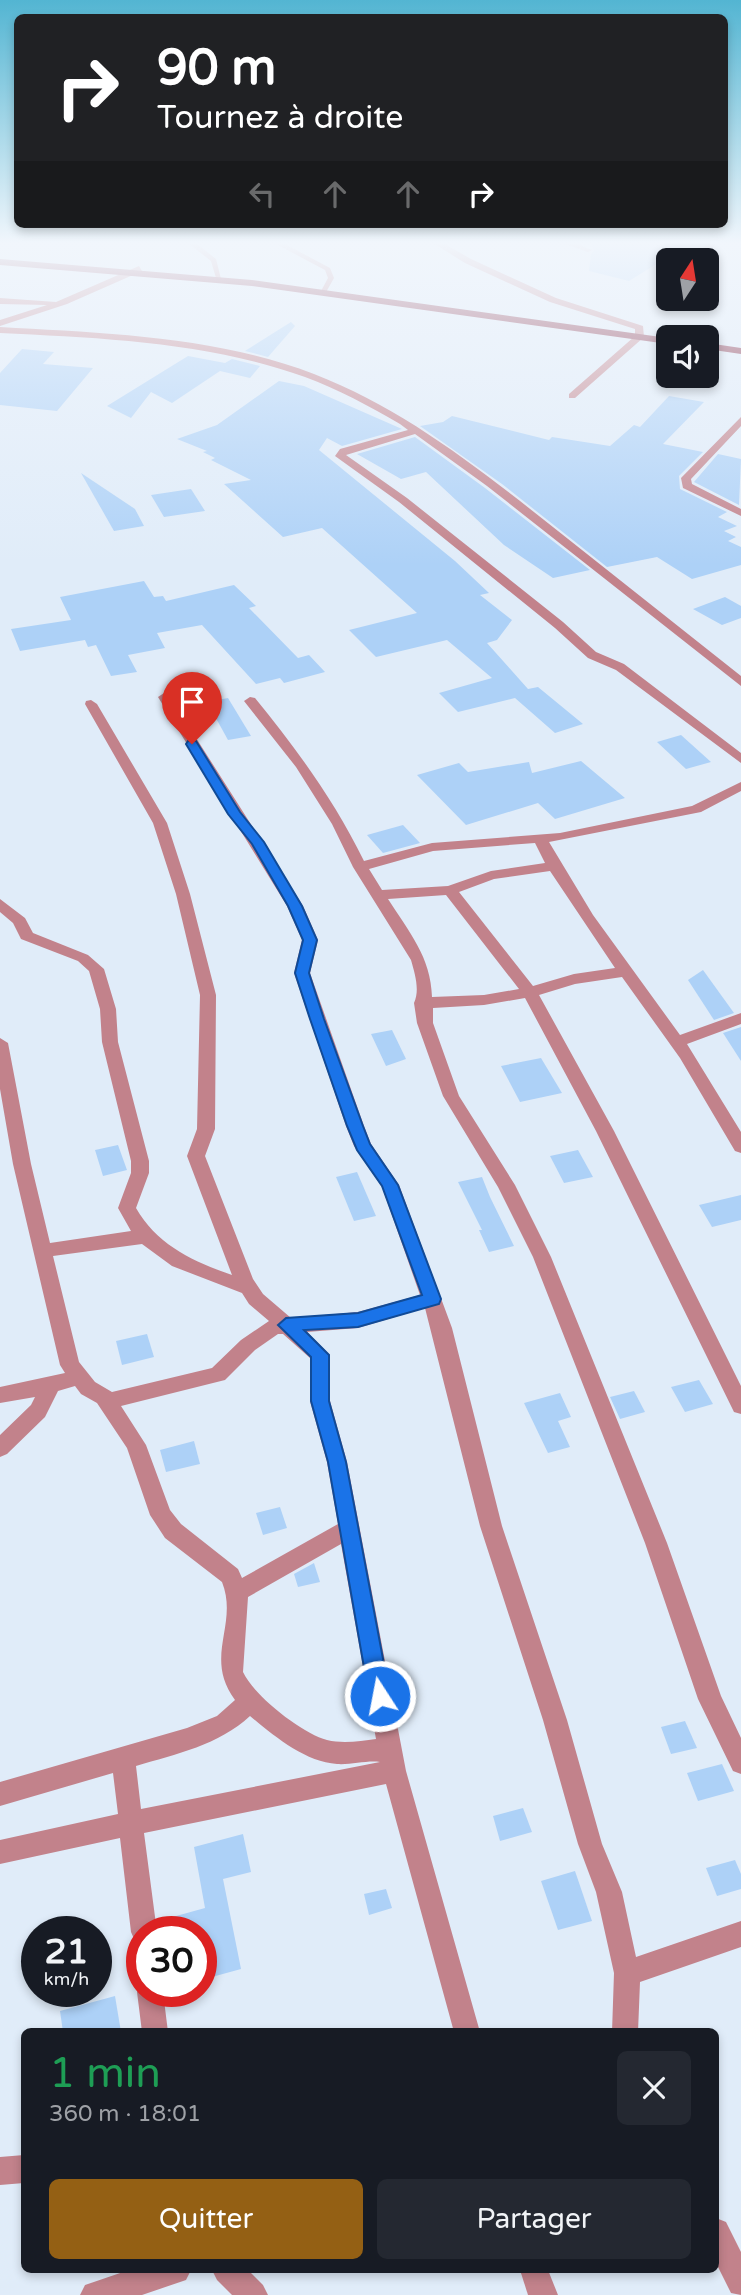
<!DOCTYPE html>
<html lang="fr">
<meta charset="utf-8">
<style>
:root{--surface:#171b24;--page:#242831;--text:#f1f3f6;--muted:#9ea1a6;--accent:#946014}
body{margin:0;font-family:"Varela Round",sans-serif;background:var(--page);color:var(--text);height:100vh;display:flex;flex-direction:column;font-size:26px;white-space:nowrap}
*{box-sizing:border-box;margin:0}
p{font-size:23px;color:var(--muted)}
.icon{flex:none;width:38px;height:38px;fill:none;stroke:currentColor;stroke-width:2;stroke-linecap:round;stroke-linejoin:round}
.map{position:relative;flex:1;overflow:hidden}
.sheet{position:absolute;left:21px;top:2028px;width:698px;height:245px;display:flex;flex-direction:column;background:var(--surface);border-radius:10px;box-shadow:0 4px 10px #0003}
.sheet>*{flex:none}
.guide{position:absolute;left:14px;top:14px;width:714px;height:214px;border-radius:10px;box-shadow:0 4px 10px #0003;background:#202124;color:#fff;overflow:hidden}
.needle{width:46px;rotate:12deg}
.tools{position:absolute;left:656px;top:248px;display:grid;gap:14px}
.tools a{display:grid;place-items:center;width:63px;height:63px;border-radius:10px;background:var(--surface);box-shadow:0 4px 10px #0003;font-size:35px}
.speed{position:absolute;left:21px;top:1916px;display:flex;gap:14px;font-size:35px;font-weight:700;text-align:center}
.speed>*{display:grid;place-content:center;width:91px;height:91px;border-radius:50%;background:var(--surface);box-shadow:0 4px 10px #0003;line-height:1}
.speed small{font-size:18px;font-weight:400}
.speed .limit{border:10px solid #d22;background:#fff;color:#111}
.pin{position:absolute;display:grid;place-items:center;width:60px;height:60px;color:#fff;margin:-72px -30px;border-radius:50% 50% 50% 0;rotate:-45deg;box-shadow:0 0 7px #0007}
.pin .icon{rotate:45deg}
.me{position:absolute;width:77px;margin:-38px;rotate:349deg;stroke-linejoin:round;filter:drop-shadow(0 0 5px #0008)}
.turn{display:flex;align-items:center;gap:24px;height:147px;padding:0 28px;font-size:32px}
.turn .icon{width:91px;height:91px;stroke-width:2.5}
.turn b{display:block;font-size:49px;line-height:60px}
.lanes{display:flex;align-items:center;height:66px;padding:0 28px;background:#0003;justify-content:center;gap:35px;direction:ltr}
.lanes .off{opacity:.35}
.round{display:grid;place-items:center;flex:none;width:74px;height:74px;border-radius:10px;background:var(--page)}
.overview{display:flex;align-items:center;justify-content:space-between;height:119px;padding:0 28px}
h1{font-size:42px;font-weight:600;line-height:52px;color:#1e9e55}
.action{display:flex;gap:14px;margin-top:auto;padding:14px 28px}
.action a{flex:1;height:80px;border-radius:10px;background:var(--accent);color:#fff;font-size:28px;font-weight:600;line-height:80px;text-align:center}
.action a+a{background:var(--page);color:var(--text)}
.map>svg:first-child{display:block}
.building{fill:#add1f7}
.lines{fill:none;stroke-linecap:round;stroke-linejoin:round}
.service{fill:#c2828b;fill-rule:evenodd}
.minor{fill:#c2828b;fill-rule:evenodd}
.trunk{fill:#7c1c36;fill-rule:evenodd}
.route{fill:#1a73e8;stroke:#114b97;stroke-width:2}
</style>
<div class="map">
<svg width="741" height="2295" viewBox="0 0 741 2295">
<rect width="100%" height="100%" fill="#e0ecf9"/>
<!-- building -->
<g class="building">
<polygon points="592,243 690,243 629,281 589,271 591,254 594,251"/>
<polygon points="291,322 295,326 268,357 245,351"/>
<polygon points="22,349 54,352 43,364 93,368 57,411 0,405 0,373"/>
<polygon points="188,356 225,363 232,359 260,366 250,378 220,371 172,403 151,392 131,418 107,406"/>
<polygon points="279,381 304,386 402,429 342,446 327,438 319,450 455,561 489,593 480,595 512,620 497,640 487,643 528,689 538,687 583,724 555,733 515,698 458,712 439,693 492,678 447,640 376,657 349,630 417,613 322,528 283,537 224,484 251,480 211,460 215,458 203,452 207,451 177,439 217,425"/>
<polygon points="669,396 704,402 663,444 703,452 679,476 680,489 727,512 718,517 737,526 724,531 736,537 728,541 741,547 741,565 692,579 657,557 607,567 502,484 420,426 443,422 452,416 549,440 552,437 610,446 634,425 640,427"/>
<polygon points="415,437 485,488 590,570 553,578 504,545 426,472 401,479 357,454"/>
<polygon points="718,454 741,459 739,505 694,482"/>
<polygon points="81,473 135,509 144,526 114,531"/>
<polygon points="191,489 205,511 164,517 151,495"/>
<polygon points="144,581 154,597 163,596 166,601 234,585 256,606 249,608 298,658 309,655 325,672 284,683 280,678 256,684 202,625 157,633 165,648 128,655 137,672 111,676 96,645 88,647 85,640 20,651 11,629 71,620 60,597"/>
<polygon points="725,597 741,606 741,618 722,625 693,609"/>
<polygon points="228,698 251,736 228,740 207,702"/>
<polygon points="681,735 711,762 686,769 657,742"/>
<polygon points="581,761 625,798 555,819 538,803 466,825 417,775 459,763 468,772 529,762 532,773"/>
<polygon points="403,825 420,843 383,853 367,835"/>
<polygon points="703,970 734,1013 714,1020 688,980"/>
<polygon points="741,1027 741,1061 723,1033"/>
<polygon points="392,1030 406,1059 386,1066 371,1034"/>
<polygon points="541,1058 562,1093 520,1102 501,1066"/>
<polygon points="118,1145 127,1170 103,1176 95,1150"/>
<polygon points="578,1150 593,1177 564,1183 550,1156"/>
<polygon points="357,1172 376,1216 354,1221 336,1177"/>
<polygon points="482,1177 490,1197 514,1246 489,1252 479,1230 482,1230 458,1182"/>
<polygon points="741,1195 741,1220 712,1227 699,1205"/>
<polygon points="147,1334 154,1357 122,1365 116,1341"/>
<polygon points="699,1380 713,1404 685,1412 671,1387"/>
<polygon points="634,1391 645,1412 620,1419 610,1397"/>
<polygon points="560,1393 571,1417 558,1421 570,1447 548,1453 524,1403"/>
<polygon points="194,1441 200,1464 166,1472 160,1450"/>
<polygon points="280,1507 287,1528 263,1535 256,1513"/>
<polygon points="314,1563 320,1582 298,1587 294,1574"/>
<polygon points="685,1721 697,1748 671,1754 661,1727"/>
<polygon points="722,1764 734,1791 698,1801 687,1773"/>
<polygon points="523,1808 532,1832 500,1841 493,1816"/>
<polygon points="243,1834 251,1872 223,1879 241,1969 201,1980 201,1932 159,1932 158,1921 205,1908 194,1847"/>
<polygon points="735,1860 741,1874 741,1889 717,1896 706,1868"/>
<polygon points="575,1871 592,1921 558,1930 541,1881"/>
<polygon points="386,1889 392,1908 369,1915 364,1894"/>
<polygon points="115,1996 121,2032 63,2032 60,2011"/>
</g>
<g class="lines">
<!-- service -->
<g class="service">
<polygon points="188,243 196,243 216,259 221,279 216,278 211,261"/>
<polygon points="274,243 283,243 330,268 334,278 325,294 320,293 328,278 325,270"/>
</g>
<!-- minor -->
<g class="minor">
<polygon points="433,243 443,243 471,259 556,298 643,326 644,337 575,398 569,398 569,394 635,336 635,329 550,302 465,263"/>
<polygon points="562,243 575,243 592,250 588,252"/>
<polygon points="708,243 717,243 698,261 689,261"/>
<polygon points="139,266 142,271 67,304 0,326 0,320 47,305 0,304 0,298 56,302"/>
<path d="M0,327C104,333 215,336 314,374C405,409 482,471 558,531C619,579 680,628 741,676V686L487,486L415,434L346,455L407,498L563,622L596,652L624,664L741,753V763L616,670L588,658L555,628L399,502L335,456L340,449L408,430L400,424C369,406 338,389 305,377C208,342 102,338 0,333Z"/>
<polygon points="741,417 741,426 691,479 692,484 741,509 741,516 683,488 681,478"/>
<path d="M164,693L170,697L303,906L318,940L310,973L364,1126L371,1144L399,1185L452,1328L502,1526L567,1720L602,1844L622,1892L636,1957L741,1921V1947L640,1982L638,2032H612L614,1973L596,1892L578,1844L543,1720L480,1526L425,1308L358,1328L307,1332L330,1355V1401L347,1462L406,1771L480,2032H454L386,1784L144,1833L157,1932H142V1944L135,1941L131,1932L120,1838L0,1864V1840L118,1814L113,1773L0,1806V1782L187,1728L217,1716L235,1700C203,1656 239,1625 222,1582L165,1538L150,1515L127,1448L97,1403L81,1394L75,1386L58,1391L45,1417L7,1454L0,1457V1435L31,1405L35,1397L0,1403V1387L65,1373L60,1365L13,1164L0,1089V1038L8,1043L31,1164L50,1243L131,1231L118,1208L131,1173V1161L102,1042L100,1009L89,971L78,961L21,939L13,923L0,912V899L25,918L33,933L88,955L104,969L116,1009L118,1042L149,1161V1173L136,1208C157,1245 194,1262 232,1275L187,1156L197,1129L200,995L176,894L153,823L85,704L86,701L91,700L97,704L167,823L190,894L216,995L215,1129L205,1156L253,1279L263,1294L291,1318L358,1312L420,1295L382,1187L354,1146L346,1126L294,973L302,940L287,906L158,697ZM142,1244L172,1266L242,1293L249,1304L269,1321L241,1340L212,1368L112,1392L95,1382L79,1362L53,1256ZM278,1334H283L310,1358V1401L327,1462L338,1524L242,1578L238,1569L181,1524L170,1510L146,1445L121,1406L225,1380L255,1350ZM341,1544L376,1739C361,1741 343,1744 327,1740C302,1733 254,1696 243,1672L248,1597ZM250,1716C274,1736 305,1762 337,1764C351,1765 368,1760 380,1762L141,1809L136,1766C176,1754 219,1745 250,1716Z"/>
<path d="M250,697L255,698C298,751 334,800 364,861L432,843L560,833L692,806L741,782V791L701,812L549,842L593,915L680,1035L741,1013V1024L687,1044L741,1132V1153L735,1151L680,1058L622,977L575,984L539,995L614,1131L741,1386V1414L734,1412L596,1131L525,998L484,1005L433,1008V1023L459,1096L515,1185L551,1257L667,1543L721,1696L741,1738V1774L733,1771L698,1699L645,1543L533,1257L498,1187L443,1096L417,1023L414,1003C420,990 415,974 411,960L353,867L332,824L296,767L244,701ZM535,843L545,863L491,871L448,886L382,890L369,869L433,851ZM550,871L615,968L574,974L533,986L459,892L494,879ZM446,895L519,989L484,995L432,997C431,957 409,932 388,899Z"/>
<polygon points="142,1982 142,1992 163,1992 168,2032 142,2032 137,1992"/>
<polygon points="24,2155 24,2183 0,2185 0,2157"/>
<polygon points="716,2218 726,2222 741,2252 741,2295 731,2293 716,2263"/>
<polygon points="129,2270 191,2270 186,2280 142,2295 80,2295 85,2285"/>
<polygon points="212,2270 248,2270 263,2285 268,2295 232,2295 217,2280"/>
<polygon points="520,2270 548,2270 558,2295 528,2295"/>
</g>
<!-- trunk -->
<g class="trunk">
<polygon points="0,259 252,280 668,338 668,344 252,286 0,265"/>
<polygon points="707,343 741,348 741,354 707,349"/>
</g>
</g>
<!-- sky -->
<linearGradient id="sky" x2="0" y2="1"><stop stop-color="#53b5d2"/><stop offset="0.43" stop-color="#f1f6fc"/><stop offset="1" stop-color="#f1f6fc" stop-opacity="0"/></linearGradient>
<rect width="741" height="565" fill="url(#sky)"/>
<!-- route -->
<polygon class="route" points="188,741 196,741 240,812 264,842 302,906 317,940 309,973 324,1019 363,1126 370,1144 398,1185 441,1299 439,1304 358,1327 304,1330 329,1355 329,1401 346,1462 390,1696 387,1703 380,1706 372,1703 369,1696 328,1462 311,1401 311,1357 278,1325 286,1318 358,1313 422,1295 382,1186 357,1150 347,1126 310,1019 295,973 303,940 288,906 252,844 228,814 186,744"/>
</svg>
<div class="tools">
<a><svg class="needle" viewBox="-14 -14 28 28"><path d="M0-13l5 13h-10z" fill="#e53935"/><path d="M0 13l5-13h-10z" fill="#9ea1a6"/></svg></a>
<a><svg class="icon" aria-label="sound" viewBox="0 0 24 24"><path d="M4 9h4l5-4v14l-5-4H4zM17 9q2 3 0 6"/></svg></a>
</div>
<div class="speed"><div>21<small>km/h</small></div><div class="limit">30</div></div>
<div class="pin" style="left:192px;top:744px;background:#d93025"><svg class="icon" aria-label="arrive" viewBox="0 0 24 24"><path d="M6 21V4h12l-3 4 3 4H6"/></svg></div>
<svg class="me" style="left:380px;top:1696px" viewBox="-20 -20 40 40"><circle r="17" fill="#1a73e8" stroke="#fff" stroke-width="3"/><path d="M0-11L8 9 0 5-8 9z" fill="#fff"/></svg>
<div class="guide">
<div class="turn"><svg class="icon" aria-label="right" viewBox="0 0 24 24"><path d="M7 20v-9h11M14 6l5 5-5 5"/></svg><div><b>90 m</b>Tournez à droite</div></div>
<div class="lanes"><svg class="icon off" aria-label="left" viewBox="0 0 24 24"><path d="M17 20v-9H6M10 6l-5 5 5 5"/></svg><svg class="icon off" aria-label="ahead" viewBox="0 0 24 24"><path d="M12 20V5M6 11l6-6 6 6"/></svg><svg class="icon off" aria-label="ahead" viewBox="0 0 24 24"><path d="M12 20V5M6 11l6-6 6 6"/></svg><svg class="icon" aria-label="right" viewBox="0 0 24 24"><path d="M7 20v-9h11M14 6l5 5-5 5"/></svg></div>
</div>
<section class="sheet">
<div class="overview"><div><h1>1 min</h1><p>360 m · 18:01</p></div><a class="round"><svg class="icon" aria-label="close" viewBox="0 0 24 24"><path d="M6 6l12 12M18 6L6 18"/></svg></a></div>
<div class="action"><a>Quitter</a><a>Partager</a></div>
</section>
</div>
